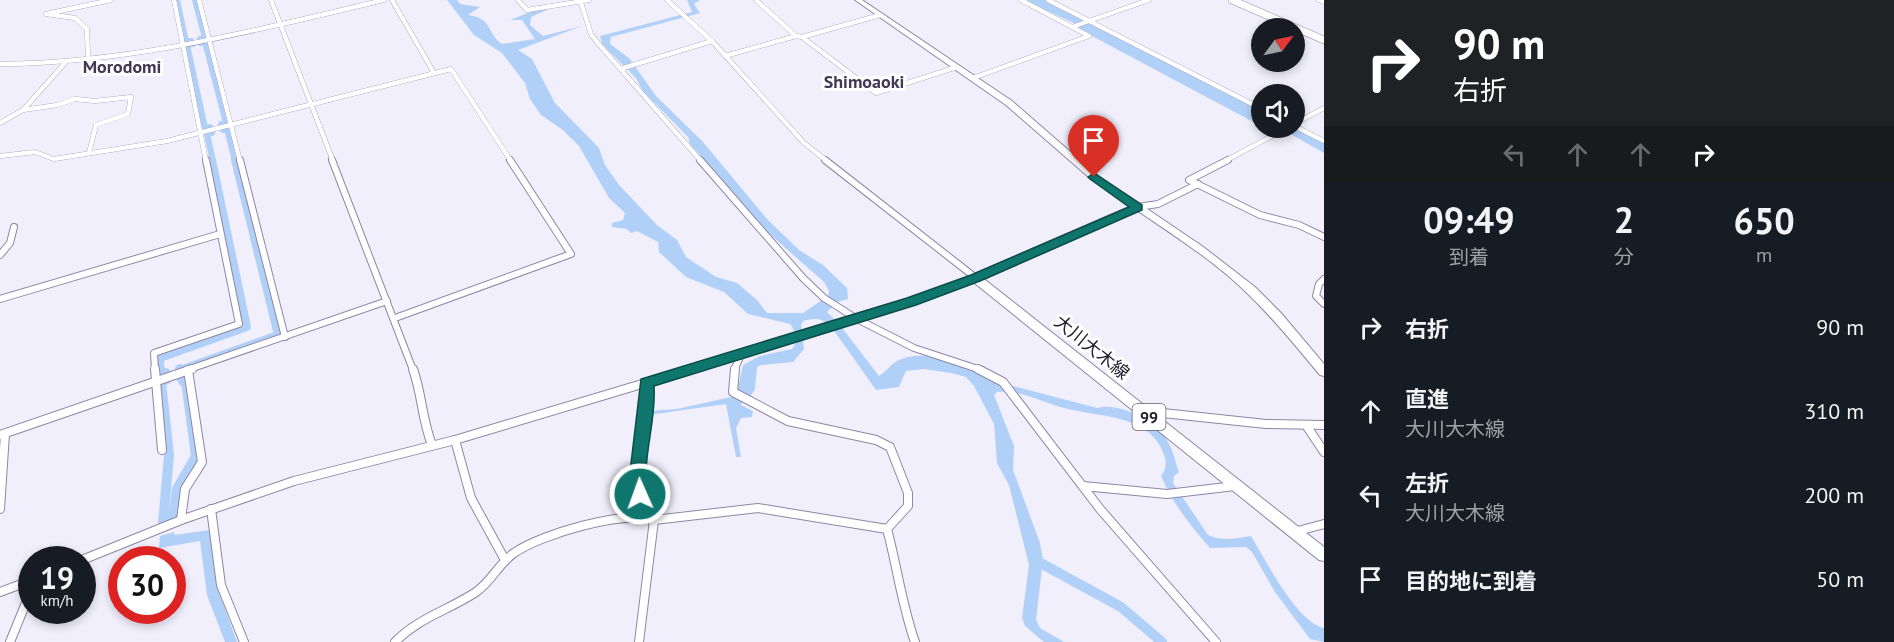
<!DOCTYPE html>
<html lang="ja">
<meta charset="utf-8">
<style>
:root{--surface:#171b24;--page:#242831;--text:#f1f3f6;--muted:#9ea1a6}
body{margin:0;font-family:"PT Sans","Noto Sans JP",sans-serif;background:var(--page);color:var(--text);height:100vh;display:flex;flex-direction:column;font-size:22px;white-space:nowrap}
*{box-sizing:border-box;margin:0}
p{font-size:20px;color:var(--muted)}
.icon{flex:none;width:33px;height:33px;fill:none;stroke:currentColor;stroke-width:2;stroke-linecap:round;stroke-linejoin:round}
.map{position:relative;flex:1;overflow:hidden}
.drawer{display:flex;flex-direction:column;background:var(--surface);width:570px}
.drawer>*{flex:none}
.hud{background:#202124;color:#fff;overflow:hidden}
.needle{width:39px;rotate:57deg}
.fabs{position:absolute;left:1251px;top:18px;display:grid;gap:12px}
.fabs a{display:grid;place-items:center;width:54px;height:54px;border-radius:50%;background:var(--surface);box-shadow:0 3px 9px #0003;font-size:30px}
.speed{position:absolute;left:18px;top:546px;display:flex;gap:12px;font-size:30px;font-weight:700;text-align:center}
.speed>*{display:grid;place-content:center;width:78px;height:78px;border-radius:50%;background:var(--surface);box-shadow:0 3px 9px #0003;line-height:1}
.speed small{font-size:15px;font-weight:400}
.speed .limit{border:9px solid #d22;background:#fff;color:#111}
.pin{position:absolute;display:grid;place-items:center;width:51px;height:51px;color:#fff;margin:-62px -26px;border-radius:50% 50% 50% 0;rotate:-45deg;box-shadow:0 0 6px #0007}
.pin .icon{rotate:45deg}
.me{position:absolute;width:66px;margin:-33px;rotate:358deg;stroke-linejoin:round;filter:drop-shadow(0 0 4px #0008)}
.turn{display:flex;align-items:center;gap:21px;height:126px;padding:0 30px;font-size:27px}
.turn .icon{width:78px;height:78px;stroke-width:2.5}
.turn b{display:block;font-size:42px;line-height:51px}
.lanes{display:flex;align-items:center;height:57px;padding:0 30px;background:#0003;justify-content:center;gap:30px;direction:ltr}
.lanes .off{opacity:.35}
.eta{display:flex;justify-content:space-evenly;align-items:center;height:102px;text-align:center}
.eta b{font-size:36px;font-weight:700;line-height:42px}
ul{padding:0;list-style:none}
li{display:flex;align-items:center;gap:18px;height:84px;padding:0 30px}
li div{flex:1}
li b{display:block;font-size:22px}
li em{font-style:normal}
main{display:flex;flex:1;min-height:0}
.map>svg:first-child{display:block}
.water{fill:#b1d0f8}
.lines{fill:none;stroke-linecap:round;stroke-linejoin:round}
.canal-far2{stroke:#b1d0f8;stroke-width:6}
.canal-far1{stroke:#b1d0f8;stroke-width:8}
.canal{stroke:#b1d0f8;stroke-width:10}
.street-far2-casing{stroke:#8e86a4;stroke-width:5}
.street-far1-casing{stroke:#8e86a4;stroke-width:8}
.street-casing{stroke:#8e86a4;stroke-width:10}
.secondary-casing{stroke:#8e86a4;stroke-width:8}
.primary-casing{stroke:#8e86a4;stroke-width:2}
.street-far2{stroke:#fff;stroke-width:4.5}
.street-far1{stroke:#fff;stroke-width:6}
.street{stroke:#fff;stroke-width:8}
.secondary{stroke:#fff;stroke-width:7}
.primary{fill:#fff;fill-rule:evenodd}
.route{fill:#0f766e;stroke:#0a4d48;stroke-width:1.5}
.labels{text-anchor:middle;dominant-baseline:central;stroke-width:6;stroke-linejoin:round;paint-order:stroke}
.shield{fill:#fff;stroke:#65636b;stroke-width:1.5}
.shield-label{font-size:16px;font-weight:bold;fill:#23202c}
.far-quarter-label{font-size:18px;font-weight:bold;fill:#403953;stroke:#fff}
.street-label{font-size:18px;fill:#23202c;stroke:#fff}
</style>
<main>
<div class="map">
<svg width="1324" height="642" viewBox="0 0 1324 642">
<rect width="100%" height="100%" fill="#f2effd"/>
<!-- water -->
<g class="water">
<path d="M447,0H457L460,4L480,7L468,15C493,18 486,33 502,44L535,39L522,20H510L533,11L551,8L531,17L530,25L543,36L582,26L518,50L532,59L555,103L599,148L605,165L619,185L657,225L677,240L686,257L716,277L737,283L757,300L767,313H803L828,296L829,291L824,282L756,222L721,178L689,143V138L643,91L636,78L602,44L600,36L692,12L687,0H700L694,4L700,13L611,37L610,44L629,58L656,96L703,142L766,218L799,250L823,265L847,288L848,299L837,302L827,312L839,324L879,376C886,372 890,365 897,361C926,346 966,367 993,378L996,384L1009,385L1097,408C1119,402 1150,419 1164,436C1172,445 1175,461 1179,472L1174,476L1173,483L1208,535C1222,542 1237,538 1251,536C1266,560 1296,622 1324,628V642L1310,639L1275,592L1252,552L1246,547L1210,548C1190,525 1173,504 1161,476C1166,470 1167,462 1164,455C1151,414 1097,417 1064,408C1041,402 1022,390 997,392L994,395L1014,446L1013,470L1040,543L1043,560L1036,620L1040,628L1064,642H1044L1025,626L1022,618L1029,565L1009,485L997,463L994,424L974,386L966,377L951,373L923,369L906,371L899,387L876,390L830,325C820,318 815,318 803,321L801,325L804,349L793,362L761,365L757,367L755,389L750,397L745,395L741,405L753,411L752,417L741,418L736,428L741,457H736L726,404L648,415L649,411L677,409L731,397L739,384L743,365L760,356L792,349C799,341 796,332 790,324L748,314L724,292L686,277L659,252L658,242L637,231L631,233L627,229L612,227V223L623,220L625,213L609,198L579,146L563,130L541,115L530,99L525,83L502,53L474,35Z"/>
<polygon points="1024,0 1046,0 1084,20 1081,22 1091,23 1261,111 1261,126 1077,28 1080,26"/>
<polygon points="1265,128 1290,130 1295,129 1324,143 1324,153 1280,128 1272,130"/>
<polygon points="209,530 217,587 237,642 225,642 207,595 200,541 159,548 160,536 174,532 175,535"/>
</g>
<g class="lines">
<!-- canal-far2 -->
<g class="canal-far2">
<polyline points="177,0 186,42 191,41 193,44 187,45 205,128 210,127 212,133 207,134 213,161"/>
<polyline points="195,0 205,38 200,39 201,43 205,42 226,123 221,124 223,130 227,129 235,161"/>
</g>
<!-- canal-far1 -->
<g class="canal-far1">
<polyline points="160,370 160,358 247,327 212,160"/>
<polyline points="180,370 278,335 235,160"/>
</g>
<!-- canal -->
<g class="canal">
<polyline points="160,369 160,375 166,373 167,379 161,382 169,455 163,524 173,521 177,489 196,456 186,381 183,381 182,375 179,376 180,369"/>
<polyline points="1035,560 1121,607 1162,642"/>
</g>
<!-- street-far2 casing -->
<g class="street-far2-casing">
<g id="street-far2">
<polyline points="174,0 206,161"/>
<polyline points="199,0 240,161"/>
<polyline points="271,0 333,161"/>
<polyline points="392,0 434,73"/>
<polyline points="518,0 527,10 589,0"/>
<polyline points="667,0 712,41 804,143 827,161"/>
<polyline points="756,0 796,36"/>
<polyline points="1048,0 1262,109"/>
<polyline points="1319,0 1324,2"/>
<polyline points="581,3 591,34 597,42 701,161"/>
<polyline points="1072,27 1149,0"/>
<polyline points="802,37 880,15"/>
<polyline points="725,56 796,36 802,37 876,93 957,67"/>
<polyline points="88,59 87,29 75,18 46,14 111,0"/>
<path d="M0,64C132,63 257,30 384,0"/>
<polyline points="620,69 712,41"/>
<polyline points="973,78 1089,36 1021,0"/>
<polyline points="23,110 57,105 75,99 95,101 131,97 128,114 96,125 89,153"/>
<polyline points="0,123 23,110 65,63"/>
<polyline points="1294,124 1324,108"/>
<polyline points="1294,126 1324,141"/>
<polyline points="0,156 35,152 54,159 167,141 451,69 511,161"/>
<polyline points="1225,161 1287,128"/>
</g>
</g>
<!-- street-far1 casing -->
<g class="street-far1-casing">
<g id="street-far1">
<polyline points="240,160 285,337"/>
<polyline points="332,160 413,370"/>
<polyline points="700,160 803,278 824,298 857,319 914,348 981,370"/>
<polyline points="825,160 976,278"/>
<polyline points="1228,160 1189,180 1260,215 1299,225 1324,237"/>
<polyline points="1138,207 1158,204 1198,184"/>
<polyline points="0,255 10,243 14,227"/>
<polyline points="1324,279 1319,284 1316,296 1324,304"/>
<polyline points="0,299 220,234"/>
<polyline points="395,318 571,254 510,160"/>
<polyline points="155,370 154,353 239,324 206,160"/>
<polyline points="187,370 387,301"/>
<polyline points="687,370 857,319 976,278"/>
<polyline points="734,370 741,355"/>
</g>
</g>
<!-- street casing -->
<g class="street-casing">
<g id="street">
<polyline points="155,369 162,450"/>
<path d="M413,369C422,394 422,420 432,445"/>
<polyline points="735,369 733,392 788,421 876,440 890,447 908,493 908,506 887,529"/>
<polyline points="978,369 1003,382 1100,509 1216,642"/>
<polyline points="1144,411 1266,424 1324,425"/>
<polyline points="1306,425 1324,452"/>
<polyline points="0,435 192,369"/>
<polyline points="455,440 471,498 505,560"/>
<polyline points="1083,486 1167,494 1235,486"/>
<polyline points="0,509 5,434"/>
<polyline points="211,509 221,585 244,642"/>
<polyline points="642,516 638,472 647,400 646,383"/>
<polyline points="181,520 185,489 202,462 188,370"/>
<path d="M887,529C897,566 902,606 915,642"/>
<polyline points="1294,532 1324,524"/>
<polyline points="82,560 181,520 294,481 455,440 692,369"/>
<polyline points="0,592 32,580"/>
<polyline points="10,642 32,588"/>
<path d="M395,642C418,618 449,610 476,592C492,581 499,563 514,553C541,534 624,510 654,520L758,508L887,529"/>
<polyline points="639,642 654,520"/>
</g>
</g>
<!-- secondary casing -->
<g class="secondary-casing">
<polyline id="secondary" points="1232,0 1324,40"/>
</g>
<!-- primary casing -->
<g class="primary-casing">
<path id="primary" d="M855,0H862L1012,101L1097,175L1202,246L1255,287L1281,313L1324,364V376L1320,375C1297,348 1275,320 1249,295C1216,262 1176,237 1138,211L984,279L1324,547V561L1319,560L972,281L971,278L972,275L1131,206L1091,179L1006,105Z"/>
</g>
<!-- street-far2 -->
<use href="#street-far2" class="street-far2"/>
<!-- street-far1 -->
<use href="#street-far1" class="street-far1"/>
<!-- street -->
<use href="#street" class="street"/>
<!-- secondary -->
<use href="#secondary" class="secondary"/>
<!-- primary -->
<use href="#primary" class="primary"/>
</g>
<!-- route -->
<path class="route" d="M1094,173L1142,205V210L980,281L916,305L654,386C656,415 647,443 646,471C646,481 650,490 646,499L640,501L634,499L630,472L641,379L907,298L971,275L1129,207L1090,179L1088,177Z"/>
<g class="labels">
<!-- shield labels -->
<rect class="shield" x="1132.5" y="404" width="33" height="26" rx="4.5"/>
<g class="shield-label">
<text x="1149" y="417">99</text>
</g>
<!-- far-quarter labels -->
<g class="far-quarter-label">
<text x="122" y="66">Morodomi</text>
<text x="864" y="81">Shimoaoki</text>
</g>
<!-- street labels -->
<g class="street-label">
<text transform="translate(1092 347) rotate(39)">大川大木線</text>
</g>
</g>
</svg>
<div class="fabs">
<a><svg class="needle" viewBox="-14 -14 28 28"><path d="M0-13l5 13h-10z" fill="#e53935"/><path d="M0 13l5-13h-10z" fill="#9ea1a6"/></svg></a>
<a><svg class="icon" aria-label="sound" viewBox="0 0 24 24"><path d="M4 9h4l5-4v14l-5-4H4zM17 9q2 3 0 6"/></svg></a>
</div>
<div class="speed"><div>19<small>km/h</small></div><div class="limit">30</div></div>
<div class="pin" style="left:1094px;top:177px;background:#d93025"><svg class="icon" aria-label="arrive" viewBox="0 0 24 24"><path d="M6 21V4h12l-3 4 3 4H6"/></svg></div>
<svg class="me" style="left:640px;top:494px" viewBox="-20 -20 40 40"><circle r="17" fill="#0f766e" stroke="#fff" stroke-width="3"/><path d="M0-11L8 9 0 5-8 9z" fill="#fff"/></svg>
</div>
<section class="drawer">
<div class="hud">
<div class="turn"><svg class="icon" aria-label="right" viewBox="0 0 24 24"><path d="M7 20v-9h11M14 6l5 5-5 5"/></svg><div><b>90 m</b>右折</div></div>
<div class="lanes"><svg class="icon off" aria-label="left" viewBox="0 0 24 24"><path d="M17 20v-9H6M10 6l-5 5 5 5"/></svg><svg class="icon off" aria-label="ahead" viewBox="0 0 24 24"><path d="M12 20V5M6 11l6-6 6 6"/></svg><svg class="icon off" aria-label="ahead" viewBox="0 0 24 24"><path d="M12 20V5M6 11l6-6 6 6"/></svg><svg class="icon" aria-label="right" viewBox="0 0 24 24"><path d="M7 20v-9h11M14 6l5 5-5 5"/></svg></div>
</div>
<div class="eta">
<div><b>09:49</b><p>到着</p></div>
<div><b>2</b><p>分</p></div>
<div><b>650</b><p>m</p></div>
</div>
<ul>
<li><svg class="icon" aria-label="right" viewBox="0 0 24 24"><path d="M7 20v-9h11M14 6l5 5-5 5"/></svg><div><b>右折</b></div><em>90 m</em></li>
<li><svg class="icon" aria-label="ahead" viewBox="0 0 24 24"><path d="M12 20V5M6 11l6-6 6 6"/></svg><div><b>直進</b><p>大川大木線</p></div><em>310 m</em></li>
<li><svg class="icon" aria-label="left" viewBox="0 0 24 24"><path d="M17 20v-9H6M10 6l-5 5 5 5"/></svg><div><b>左折</b><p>大川大木線</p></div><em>200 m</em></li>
<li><svg class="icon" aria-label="arrive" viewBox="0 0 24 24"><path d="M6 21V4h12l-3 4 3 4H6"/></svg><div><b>目的地に到着</b></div><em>50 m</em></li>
</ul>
</section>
</main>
